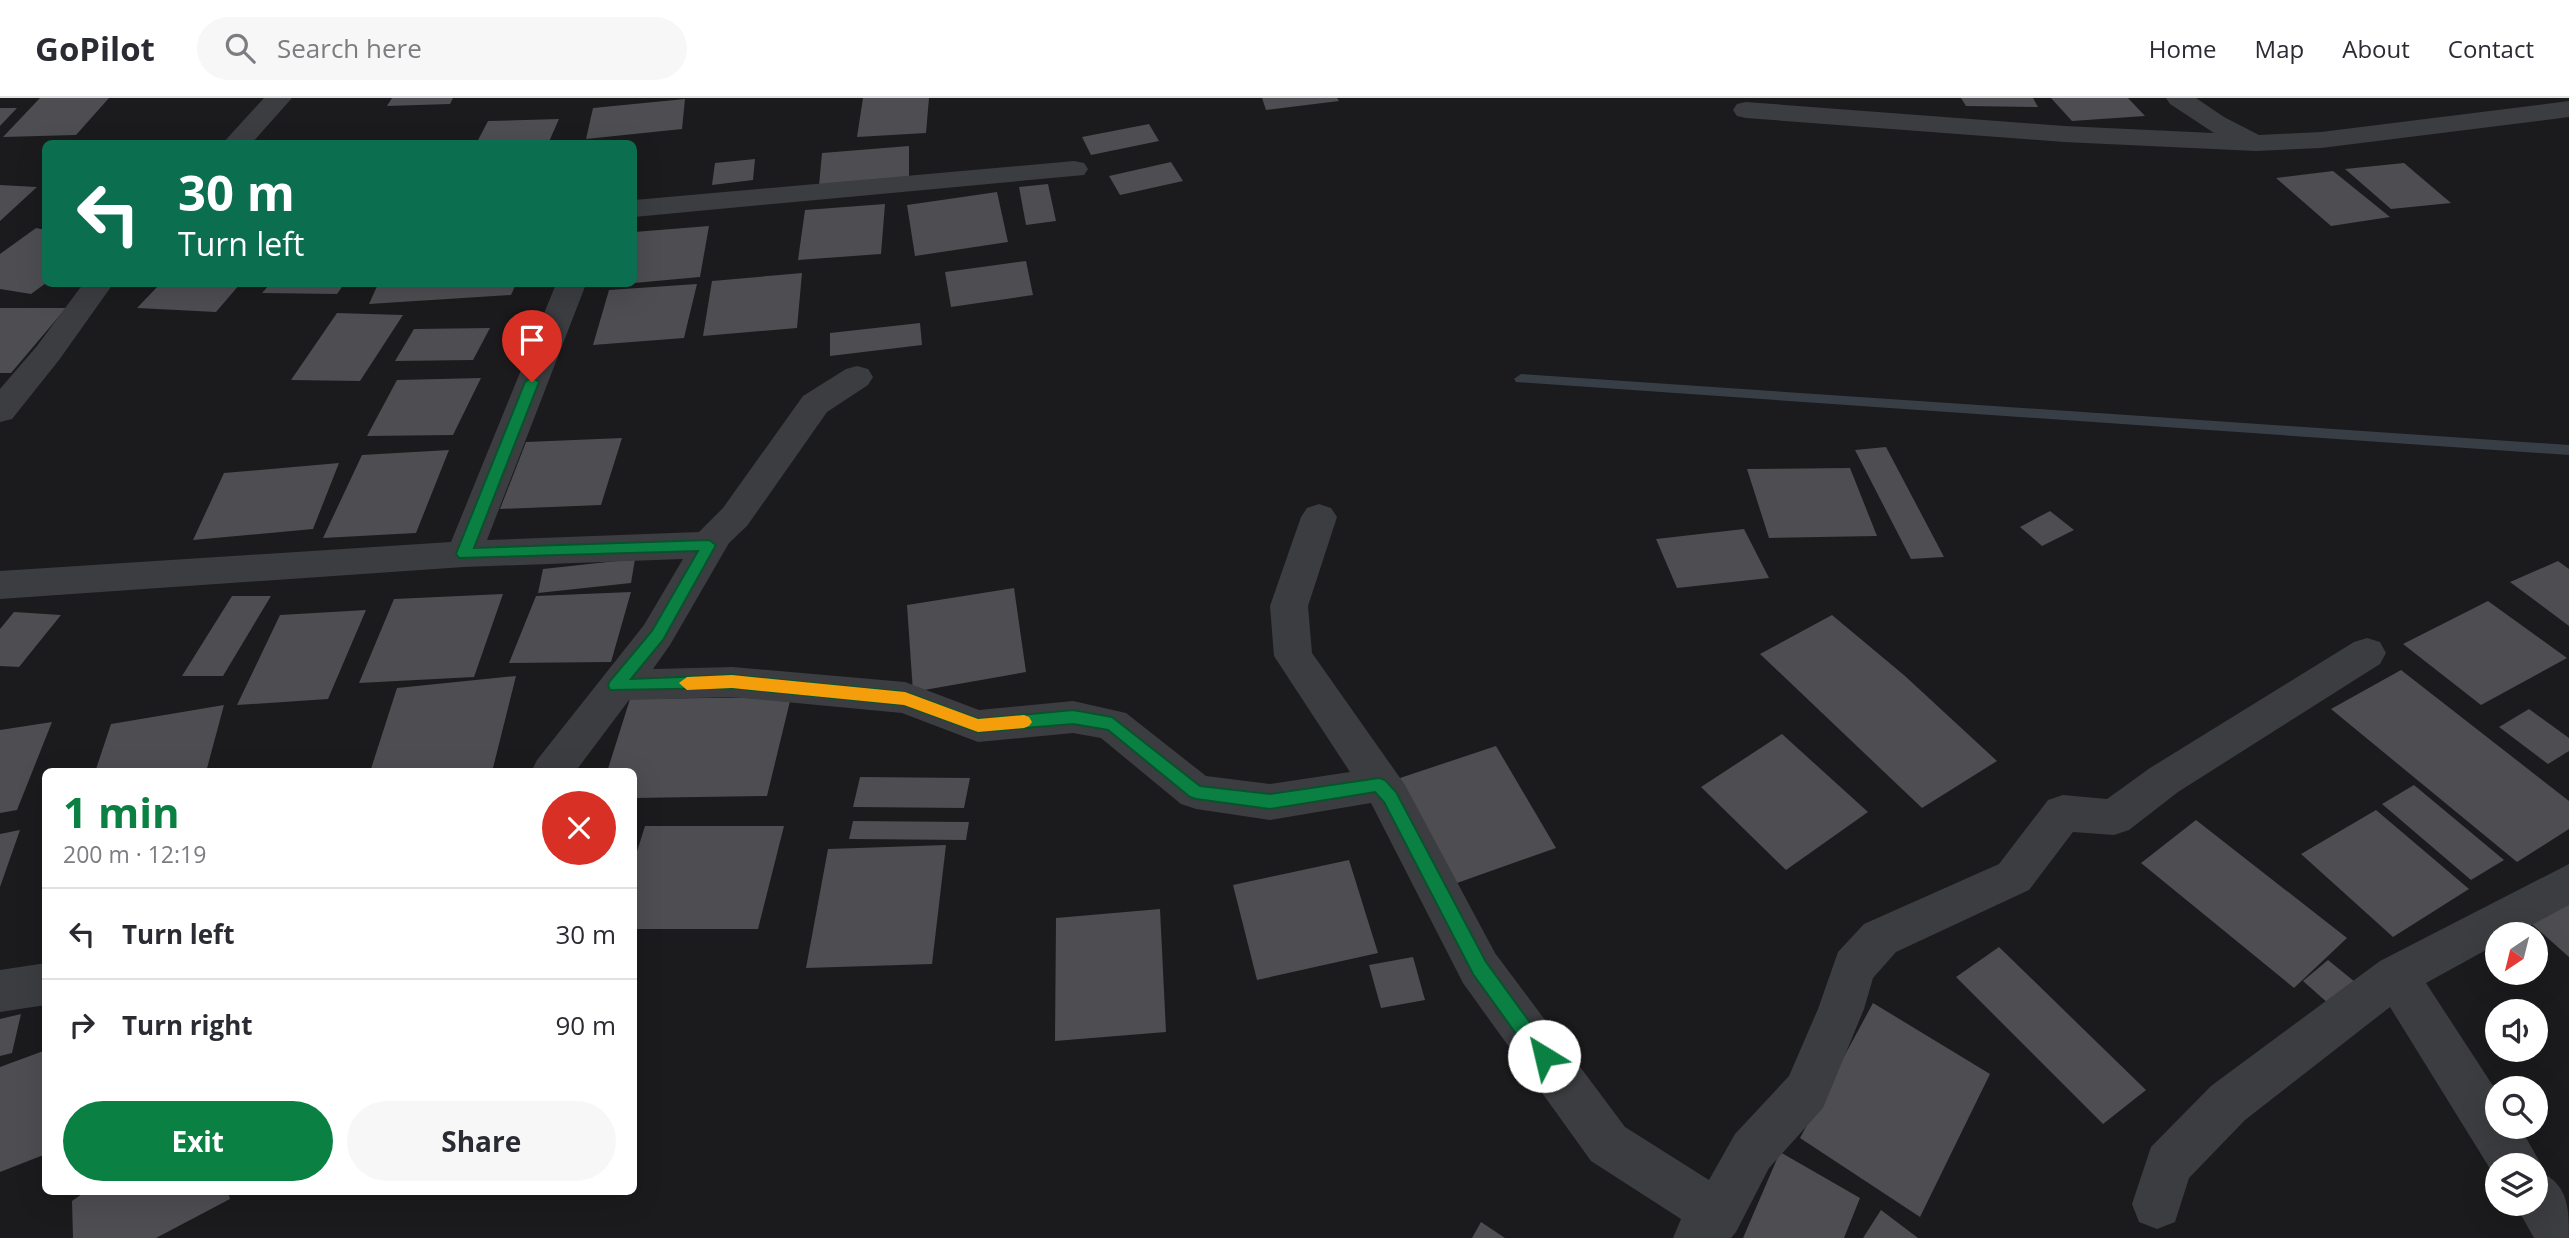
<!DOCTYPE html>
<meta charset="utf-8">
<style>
:root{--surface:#fff;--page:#f7f7f7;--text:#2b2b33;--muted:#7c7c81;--line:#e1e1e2;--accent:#0b8043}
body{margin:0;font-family:"Open Sans",sans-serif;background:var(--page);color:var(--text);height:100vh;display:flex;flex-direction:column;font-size:26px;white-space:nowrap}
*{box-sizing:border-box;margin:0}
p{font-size:23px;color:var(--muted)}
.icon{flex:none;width:38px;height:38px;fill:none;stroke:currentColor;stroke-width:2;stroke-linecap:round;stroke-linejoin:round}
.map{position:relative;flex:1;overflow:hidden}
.drawer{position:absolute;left:42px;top:670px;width:595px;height:427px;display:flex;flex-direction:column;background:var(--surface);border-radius:10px;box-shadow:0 7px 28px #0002}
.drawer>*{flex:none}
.guide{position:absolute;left:42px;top:42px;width:595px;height:147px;border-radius:10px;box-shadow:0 7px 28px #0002;background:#0b6e4f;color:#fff;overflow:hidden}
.needle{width:46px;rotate:215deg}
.fabs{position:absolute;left:2485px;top:824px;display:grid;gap:14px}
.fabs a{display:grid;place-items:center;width:63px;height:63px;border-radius:50%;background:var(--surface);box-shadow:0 7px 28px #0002;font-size:35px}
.pin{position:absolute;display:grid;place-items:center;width:60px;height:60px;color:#fff;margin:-72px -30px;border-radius:50% 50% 50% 0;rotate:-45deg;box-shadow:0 0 7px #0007}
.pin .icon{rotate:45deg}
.me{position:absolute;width:77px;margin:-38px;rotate:324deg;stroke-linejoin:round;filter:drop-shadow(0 0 5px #0008)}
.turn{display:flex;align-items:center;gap:24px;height:147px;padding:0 21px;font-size:32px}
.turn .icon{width:91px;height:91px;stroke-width:2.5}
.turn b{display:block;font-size:49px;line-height:60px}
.round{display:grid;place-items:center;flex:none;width:74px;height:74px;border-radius:37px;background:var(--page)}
.overview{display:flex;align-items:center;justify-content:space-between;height:119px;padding:0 21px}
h1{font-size:42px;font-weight:700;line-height:52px;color:var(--accent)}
.action{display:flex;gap:14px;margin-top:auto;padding:14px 21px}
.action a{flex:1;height:80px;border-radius:42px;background:var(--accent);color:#fff;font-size:28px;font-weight:700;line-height:80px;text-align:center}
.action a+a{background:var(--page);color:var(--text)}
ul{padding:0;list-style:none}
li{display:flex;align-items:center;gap:21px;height:91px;padding:0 21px;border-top:2px solid var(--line)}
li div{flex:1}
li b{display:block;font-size:26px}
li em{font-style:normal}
header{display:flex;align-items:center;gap:42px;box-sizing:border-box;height:98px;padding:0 35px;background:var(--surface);border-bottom:2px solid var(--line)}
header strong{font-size:33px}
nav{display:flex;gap:38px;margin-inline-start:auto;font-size:24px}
.search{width:490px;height:63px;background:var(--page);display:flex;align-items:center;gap:18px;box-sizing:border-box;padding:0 24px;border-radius:38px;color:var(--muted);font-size:26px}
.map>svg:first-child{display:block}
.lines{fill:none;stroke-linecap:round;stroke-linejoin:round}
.stream{fill:#373e45;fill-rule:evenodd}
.building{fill:#4d4d52}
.street{fill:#3c3d41;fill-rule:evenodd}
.route{fill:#0b8043;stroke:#07532c;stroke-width:2}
.slow{fill:#f59e0b}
</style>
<header>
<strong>GoPilot</strong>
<div class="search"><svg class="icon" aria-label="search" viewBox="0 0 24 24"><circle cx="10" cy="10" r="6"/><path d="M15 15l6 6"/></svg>Search here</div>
<nav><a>Home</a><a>Map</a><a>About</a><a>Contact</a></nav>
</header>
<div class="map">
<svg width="2569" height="1140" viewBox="0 0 2569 1140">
<rect width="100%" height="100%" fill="#1b1b1d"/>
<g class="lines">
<!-- stream -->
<polygon class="stream" points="1521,276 2569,347 2569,357 1516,284 1514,281"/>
</g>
<!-- building -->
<g class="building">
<polygon points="40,0 109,0 76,37 3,39"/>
<polygon points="392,0 453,0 450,6 387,8"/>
<polygon points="863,0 929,0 926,35 857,39"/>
<polygon points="1262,0 1337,0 1339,3 1266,12"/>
<polygon points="1961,0 2033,0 2038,9 1966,8"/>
<polygon points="2051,0 2128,0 2145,18 2072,23"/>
<polygon points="685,1 682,31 586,41 593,10"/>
<polygon points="0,10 17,10 0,28"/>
<polygon points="559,21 548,46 476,46 488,23"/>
<polygon points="1149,26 1159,43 1091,57 1082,39"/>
<polygon points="909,48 909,80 819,88 822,55"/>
<polygon points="755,61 753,82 712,87 715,65"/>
<polygon points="1171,64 1183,83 1120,97 1109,78"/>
<polygon points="2404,65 2451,105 2391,111 2345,71"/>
<polygon points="2333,73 2390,119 2331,128 2276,80"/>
<polygon points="1048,86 1056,123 1026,127 1019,89"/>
<polygon points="0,87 37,89 0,123"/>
<polygon points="997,94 1008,144 915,158 907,107"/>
<polygon points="885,106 881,156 798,162 805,112"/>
<polygon points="709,128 700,179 634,185 634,134"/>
<polygon points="36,130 46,132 46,185 31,196 0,191 0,156"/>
<polygon points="1026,163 1033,197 951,209 945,174"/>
<polygon points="802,175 797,230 703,238 712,183"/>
<polygon points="160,186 240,186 216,214 137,210"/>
<polygon points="270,186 344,186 337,196 262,195"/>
<polygon points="378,186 516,186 511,197 369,206"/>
<polygon points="697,186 684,240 593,247 609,192"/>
<polygon points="0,210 66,210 11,275 0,275"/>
<polygon points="337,215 403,217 360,283 291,282"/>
<polygon points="920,225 922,247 830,258 830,235"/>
<polygon points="490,230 473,262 395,263 414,231"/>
<polygon points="481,280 453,337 367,338 397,282"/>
<polygon points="622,340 601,407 500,411 526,344"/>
<polygon points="1886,349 1944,459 1911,461 1855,352"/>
<polygon points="449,352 416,435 323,440 362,357"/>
<polygon points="339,365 313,431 193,442 224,375"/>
<polygon points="1850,370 1877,438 1769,440 1747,371"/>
<polygon points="2050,413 2074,432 2042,448 2020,429"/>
<polygon points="1744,431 1769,480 1677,490 1656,441"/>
<polygon points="635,461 631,485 538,495 543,471"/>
<polygon points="2558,463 2569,471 2569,528 2510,484"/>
<polygon points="1014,490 1026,574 913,594 907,507"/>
<polygon points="631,494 611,564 509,565 536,498"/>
<polygon points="503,496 474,579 359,585 394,501"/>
<polygon points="232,498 271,498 223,578 182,578"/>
<polygon points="2488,503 2567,560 2481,607 2403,546"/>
<polygon points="366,512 328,601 237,607 280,517"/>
<polygon points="14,514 61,517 19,569 0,568 0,531"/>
<polygon points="1832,517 1905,578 1997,663 1922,710 1760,556"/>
<polygon points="2401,572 2569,703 2569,731 2517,764 2331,611"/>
<polygon points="516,578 492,674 370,674 397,590"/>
<polygon points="791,599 767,698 634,700 634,674 607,674 630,601"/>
<polygon points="224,607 206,674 95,674 111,626"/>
<polygon points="2529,611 2569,640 2569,653 2548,666 2499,629"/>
<polygon points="52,624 17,712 0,715 0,632"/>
<polygon points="1782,636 1868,714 1786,772 1701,689"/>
<polygon points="1496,648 1556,750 1457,785 1400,680"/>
<polygon points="860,679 970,680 964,710 853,709"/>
<polygon points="2414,687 2504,762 2471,782 2382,706"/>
<polygon points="2376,712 2469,791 2393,839 2301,756"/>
<polygon points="2196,722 2347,840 2294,890 2141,765"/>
<polygon points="853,723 969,724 966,742 849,741"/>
<polygon points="645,728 784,728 758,831 634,831 634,763"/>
<polygon points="20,732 0,789 0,736"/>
<polygon points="946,747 932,866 806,870 828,751"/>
<polygon points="1349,762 1378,855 1257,882 1233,787"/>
<polygon points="2569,795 2569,859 2525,820"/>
<polygon points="1160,811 1166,934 1055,943 1056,820"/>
<polygon points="1999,849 2146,992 2103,1026 1956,879"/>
<polygon points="1413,859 1425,902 1381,910 1369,867"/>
<polygon points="2328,862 2355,884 2329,906 2303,883"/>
<polygon points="1873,905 1990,976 1920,1119 1800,1040"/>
<polygon points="21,916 12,955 0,958 0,921"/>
<polygon points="46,952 46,1056 0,1074 0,969"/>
<polygon points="1780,1054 1860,1100 1844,1140 1743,1140"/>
<polygon points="85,1094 228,1094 230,1101 156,1140 73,1140 72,1103"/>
<polygon points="1881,1112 1918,1140 1863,1140"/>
<polygon points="1481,1124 1505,1140 1472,1140"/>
</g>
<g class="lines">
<!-- street -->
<g class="street">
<polygon points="264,0 292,0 251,46 222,46"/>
<polygon points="2166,0 2196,0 2224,19 2259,37 2321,34 2569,3 2569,19 2321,50 2256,53 2064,44 1746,20 1737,18 1733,12 1737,6 1746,4 2064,28 2214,35 2170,6"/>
<polygon points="1074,63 1084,65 1088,71 1084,77 634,119 634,102"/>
<polygon points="83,186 113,186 59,262 12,321 0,324 0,291 37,248"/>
<polygon points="556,186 586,186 487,442 699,434 723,410 803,298 846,271 857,268 868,271 873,279 868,287 827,314 747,428 729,445 670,547 653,571 732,569 905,584 979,612 1073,603 1126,615 1206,678 1270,686 1350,674 1274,558 1270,508 1301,419 1307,410 1319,406 1331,410 1337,419 1308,508 1312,555 1405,687 1495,855 1625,1029 1709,1082 1735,1036 1789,978 1818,911 1838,854 1864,826 1999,766 2048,702 2063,697 2107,701 2150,670 2354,544 2367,540 2380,544 2386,555 2380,566 2178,694 2129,732 2114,737 2073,734 2029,792 1896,854 1873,880 1864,911 1823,1010 1769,1070 1736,1134 1731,1140 1673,1140 1681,1121 1591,1063 1463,885 1371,705 1270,722 1196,711 1181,706 1101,640 1073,635 978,644 902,615 732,599 629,602 575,674 531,674 537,662 644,527 683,461 464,469 0,501 0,473 451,444"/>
<path d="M2569,766V807L2515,836H2497V846L2426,885L2497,994V1029H2520L2542,1068L2539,1073C2569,1087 2569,1110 2569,1140H2534L2515,1106H2536V1068H2497V1082L2390,909L2245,1022L2189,1080L2175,1124L2157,1131L2139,1124L2132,1106L2151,1049L2211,988L2380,863Z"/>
<polygon points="46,865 46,907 0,914 0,872"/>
</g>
</g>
<!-- route -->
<polygon class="route" points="532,279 539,284 474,450 709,442 716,447 663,542 631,581 732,577 905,594 978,621 1073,612 1112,619 1200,688 1270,696 1379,680 1385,682 1396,694 1486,864 1550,952 1553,958 1550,965 1544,967 1537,965 1473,876 1384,704 1375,694 1270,711 1196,701 1190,699 1108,632 1073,626 978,634 904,607 732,590 610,592 608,587 610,583 652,533 698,453 459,460 456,456 525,284"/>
<!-- slow -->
<polygon class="slow" points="732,577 905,594 978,621 1024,617 1029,619 1032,624 1029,628 1024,630 978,634 904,607 732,590 687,592 679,585 687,579"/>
</svg>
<div class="fabs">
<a><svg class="needle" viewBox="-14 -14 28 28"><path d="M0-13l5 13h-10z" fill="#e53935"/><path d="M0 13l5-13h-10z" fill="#7c7c81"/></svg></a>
<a><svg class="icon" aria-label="sound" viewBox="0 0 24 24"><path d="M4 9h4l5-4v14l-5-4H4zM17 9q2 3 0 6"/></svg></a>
<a><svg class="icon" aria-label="search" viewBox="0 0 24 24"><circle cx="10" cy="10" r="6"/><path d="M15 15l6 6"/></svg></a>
<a><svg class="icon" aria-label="layers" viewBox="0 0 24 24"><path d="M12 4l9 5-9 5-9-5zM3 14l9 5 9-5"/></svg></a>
</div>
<div class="pin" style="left:532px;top:284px;background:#d93025"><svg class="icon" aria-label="arrive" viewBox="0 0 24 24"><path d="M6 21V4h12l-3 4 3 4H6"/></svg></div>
<svg class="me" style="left:1544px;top:958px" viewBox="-20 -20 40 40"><circle r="19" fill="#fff"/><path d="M0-13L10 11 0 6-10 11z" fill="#0b8043"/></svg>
<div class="guide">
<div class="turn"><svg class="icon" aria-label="left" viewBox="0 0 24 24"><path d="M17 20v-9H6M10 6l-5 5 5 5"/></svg><div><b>30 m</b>Turn left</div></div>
</div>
<section class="drawer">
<div class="overview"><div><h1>1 min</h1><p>200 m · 12:19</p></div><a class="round" style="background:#d93025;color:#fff"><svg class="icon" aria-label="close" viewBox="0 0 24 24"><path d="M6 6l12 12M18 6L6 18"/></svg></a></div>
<ul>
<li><svg class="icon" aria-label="left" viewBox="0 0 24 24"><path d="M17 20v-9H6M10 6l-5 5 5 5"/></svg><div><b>Turn left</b></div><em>30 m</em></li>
<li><svg class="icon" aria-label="right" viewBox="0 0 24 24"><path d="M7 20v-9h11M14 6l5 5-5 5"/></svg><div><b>Turn right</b></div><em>90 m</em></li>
</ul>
<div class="action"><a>Exit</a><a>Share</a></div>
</section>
</div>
